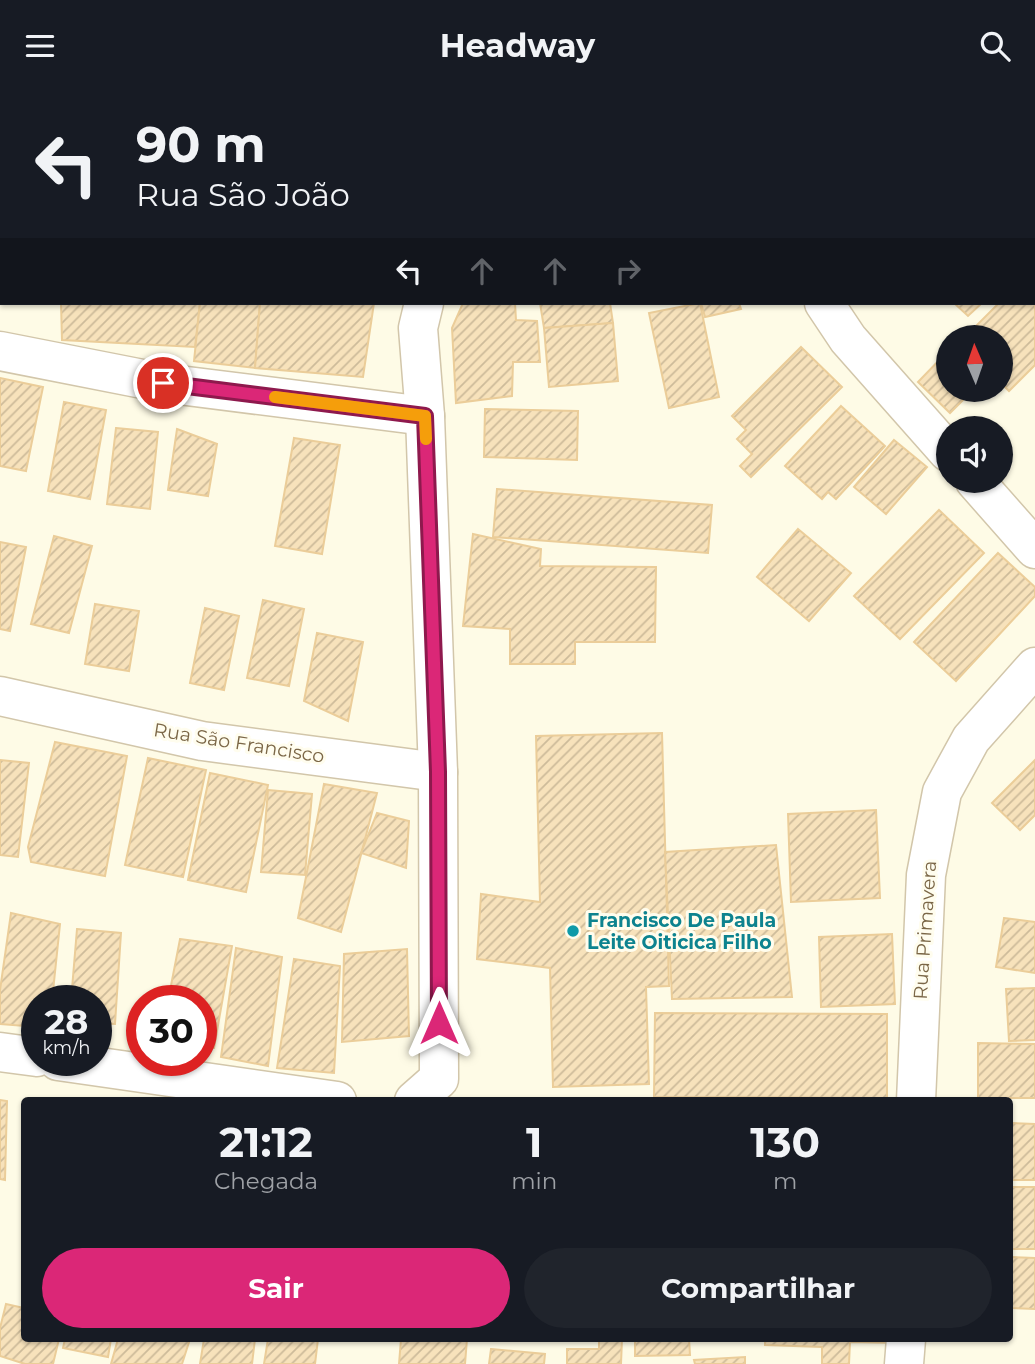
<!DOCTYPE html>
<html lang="pt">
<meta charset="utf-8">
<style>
:root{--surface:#171b24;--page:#20242c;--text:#f1f3f6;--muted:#9ea1a6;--accent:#db2777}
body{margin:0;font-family:Montserrat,sans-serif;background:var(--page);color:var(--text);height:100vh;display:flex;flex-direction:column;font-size:26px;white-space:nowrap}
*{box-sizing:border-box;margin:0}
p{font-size:23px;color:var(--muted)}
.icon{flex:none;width:38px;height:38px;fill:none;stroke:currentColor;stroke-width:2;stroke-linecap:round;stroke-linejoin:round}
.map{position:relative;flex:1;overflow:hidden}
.sheet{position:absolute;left:21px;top:1006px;width:992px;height:245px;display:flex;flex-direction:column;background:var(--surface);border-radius:7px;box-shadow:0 2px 5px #0004}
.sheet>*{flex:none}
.top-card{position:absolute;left:0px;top:0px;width:1036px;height:214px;box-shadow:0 2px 5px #0004;background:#171b24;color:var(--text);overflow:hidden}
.needle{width:46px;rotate:358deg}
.fabs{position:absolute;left:936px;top:234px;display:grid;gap:14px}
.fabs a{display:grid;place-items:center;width:77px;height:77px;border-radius:50%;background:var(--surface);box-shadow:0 2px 5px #0004;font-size:35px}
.speed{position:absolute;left:21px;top:894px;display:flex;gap:14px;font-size:35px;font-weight:700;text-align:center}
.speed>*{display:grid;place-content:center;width:91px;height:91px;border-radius:50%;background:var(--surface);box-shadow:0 2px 5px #0004;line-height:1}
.speed small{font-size:18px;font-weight:400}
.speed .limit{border:10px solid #d22;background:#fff;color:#111}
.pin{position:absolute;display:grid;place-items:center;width:60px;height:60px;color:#fff;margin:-30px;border:4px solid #fff;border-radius:50%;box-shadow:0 2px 7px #0007}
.me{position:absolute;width:77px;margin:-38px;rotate:0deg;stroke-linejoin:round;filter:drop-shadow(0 0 5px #0008)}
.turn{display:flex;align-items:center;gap:24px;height:147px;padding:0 21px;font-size:32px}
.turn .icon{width:91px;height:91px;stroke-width:2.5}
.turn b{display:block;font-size:49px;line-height:60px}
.lanes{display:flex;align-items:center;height:66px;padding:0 21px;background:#0003;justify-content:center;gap:35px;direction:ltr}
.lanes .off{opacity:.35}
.eta{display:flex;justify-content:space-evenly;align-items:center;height:119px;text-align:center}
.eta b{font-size:42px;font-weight:700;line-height:49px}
.action{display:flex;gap:14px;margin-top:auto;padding:14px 21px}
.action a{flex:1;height:80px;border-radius:42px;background:var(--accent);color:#fff;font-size:28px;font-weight:700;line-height:80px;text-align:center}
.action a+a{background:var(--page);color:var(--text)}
header{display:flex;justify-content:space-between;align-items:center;height:91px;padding:0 21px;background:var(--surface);font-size:32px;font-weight:700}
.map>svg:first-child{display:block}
.building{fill:url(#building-hatch);stroke:#ebcd99;stroke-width:2}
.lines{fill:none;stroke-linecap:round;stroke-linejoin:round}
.minor-casing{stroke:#d2c6aa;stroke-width:41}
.minor{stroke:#fff;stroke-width:38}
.route-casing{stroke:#8e194d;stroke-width:18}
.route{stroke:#db2777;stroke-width:12}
.slow{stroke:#f59e0b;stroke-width:12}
.culture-dot{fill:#0f9aa8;stroke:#fffdee;stroke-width:2.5}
.labels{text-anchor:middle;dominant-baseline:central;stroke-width:6;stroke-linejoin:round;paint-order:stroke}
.street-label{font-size:19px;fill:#7b6747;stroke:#fffdee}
.culture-label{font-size:19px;font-weight:bold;fill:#0d838f;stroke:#fffdee;text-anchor:start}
</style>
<header><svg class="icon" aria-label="menu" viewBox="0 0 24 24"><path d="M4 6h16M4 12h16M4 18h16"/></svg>Headway<svg class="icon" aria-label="search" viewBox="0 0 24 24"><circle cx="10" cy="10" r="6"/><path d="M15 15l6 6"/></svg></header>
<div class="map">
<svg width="1035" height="1273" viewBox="0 0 1035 1273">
<defs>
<pattern id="building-hatch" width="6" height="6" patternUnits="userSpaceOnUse" patternTransform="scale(1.75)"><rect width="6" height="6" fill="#f7e2bb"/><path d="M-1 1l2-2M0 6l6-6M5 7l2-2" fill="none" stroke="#cdbb9a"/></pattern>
</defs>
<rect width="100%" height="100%" fill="#fefbe6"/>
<!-- building -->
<g class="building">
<rect x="330" y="0" width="54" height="2"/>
<rect x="663" y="0" width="54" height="2"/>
<polygon points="1035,176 1035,274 1009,300 1001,292 1001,247 964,247 999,212 1034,212"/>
<polygon points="61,212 200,212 195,256 62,249"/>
<polygon points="200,212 260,212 255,277 194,270"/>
<polygon points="260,212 374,212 363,286 255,277"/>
<polygon points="463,212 515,212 516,229 537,230 540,271 513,271 512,305 456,312 452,237"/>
<polygon points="540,212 610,212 613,232 544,237"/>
<polygon points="700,212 719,306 669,317 649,222"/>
<polygon points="701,212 739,212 741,218 705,226"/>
<polygon points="954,212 982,212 968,225"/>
<polygon points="613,232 618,290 549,296 544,237"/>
<polygon points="801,256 842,296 751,386 740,375 752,363 737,348 746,339 732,325"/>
<polygon points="948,260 948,299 973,299 950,322 918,291"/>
<polygon points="0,287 43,296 26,380 0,375"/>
<polygon points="64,311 106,319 90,408 48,400"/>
<polygon points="841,315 885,355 836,408 828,401 822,408 785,375"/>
<polygon points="485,318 578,320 577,369 484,366"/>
<polygon points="116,337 158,341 150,418 107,413"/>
<polygon points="177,338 217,353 208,405 168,399"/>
<polygon points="294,347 340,354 322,463 275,455"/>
<polygon points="894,349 927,376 886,423 854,396"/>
<polygon points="497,398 712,414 708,462 493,446"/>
<polygon points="939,419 984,462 900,548 854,505"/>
<polygon points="798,438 851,482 809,530 757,486"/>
<polygon points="473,443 541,458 540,475 656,476 655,551 575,551 575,573 510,573 510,538 463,535"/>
<polygon points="54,445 92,455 69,542 31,533"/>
<polygon points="0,451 26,456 10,540 0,538"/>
<polygon points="998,462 1035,496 1035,505 956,590 914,551"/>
<polygon points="263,509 304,518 289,595 247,587"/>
<polygon points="95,513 139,520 129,580 85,573"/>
<polygon points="205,517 239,525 224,599 190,592"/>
<polygon points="317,542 363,551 348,630 304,610"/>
<polygon points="662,642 669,895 646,896 649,993 553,996 550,877 477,868 481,803 540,811 536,645"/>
<polygon points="55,651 127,665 105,785 31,771 28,756"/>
<polygon points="148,667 206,679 183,786 125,774"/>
<polygon points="0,669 29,672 18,766 0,764"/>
<polygon points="1035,669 1035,724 1020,739 992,712"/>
<polygon points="210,682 268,694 246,801 188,789"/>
<polygon points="324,693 377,702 341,841 298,827"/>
<polygon points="268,699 312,703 305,784 261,781"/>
<polygon points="876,719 880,807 791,811 788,723"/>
<polygon points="377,722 409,730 406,777 361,762"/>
<polygon points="776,754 792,906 672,908 665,761"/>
<polygon points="11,822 60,833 52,910 37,910 37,936 0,933 0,899"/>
<polygon points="1004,827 1035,831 1035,882 996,876"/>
<polygon points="77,838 121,842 115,933 96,932 96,910 71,910"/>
<polygon points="892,843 895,913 821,916 819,846"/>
<polygon points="180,848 232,855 214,957 201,956 201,910 168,910"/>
<polygon points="236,857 282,866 268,975 221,966"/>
<polygon points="407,858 409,945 342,951 344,863"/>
<polygon points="294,868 340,875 334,982 277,977"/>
<polygon points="1035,897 1035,949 1009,950 1006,898"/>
<polygon points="655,922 887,923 887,1007 654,1006"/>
<polygon points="978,952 1035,953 1035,1007 1010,1007 1010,1019 1010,1010 978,1010"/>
<polygon points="0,1009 7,1010 5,1089 0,1088"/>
<polygon points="1010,1032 1035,1033 1035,1089 1010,1089"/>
<rect x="1010" y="1096" width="25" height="62"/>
<polygon points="1010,1166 1035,1167 1035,1218 1010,1217"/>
<polygon points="6,1213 24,1217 24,1248 59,1248 53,1273 25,1273 0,1265 0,1237"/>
<polygon points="65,1248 111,1248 108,1266 63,1257"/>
<polygon points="118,1248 190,1248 182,1273 111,1273"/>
<polygon points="204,1248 255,1248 252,1273 200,1273"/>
<polygon points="268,1248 318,1248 315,1273 264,1273"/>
<polygon points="401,1248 467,1248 465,1273 399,1273"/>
<polygon points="599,1248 622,1248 621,1273 567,1273 567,1258 599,1258"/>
<polygon points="635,1248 689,1248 690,1264 635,1265"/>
<polygon points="765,1248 897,1248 897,1252 850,1251 849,1273 822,1273 822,1256 765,1254"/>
<polygon points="491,1258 545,1263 544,1273 489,1273"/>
<polygon points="745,1266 745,1273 695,1273 694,1269"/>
</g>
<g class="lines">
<!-- minor casing -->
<g class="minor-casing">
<g id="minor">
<polyline points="763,0 763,2"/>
<polyline points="824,212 848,248 948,361"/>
<polyline points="0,260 163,292 425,325"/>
<polyline points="975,390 1035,458"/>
<polyline points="0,605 202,650 438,681"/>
<polyline points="0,961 37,966"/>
<polyline points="58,970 337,1010"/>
<polyline points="414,1010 439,988 438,681 425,325 418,237 424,212"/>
<polyline points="916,1010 926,784 942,701 971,648 1035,576"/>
<polyline points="904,1273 906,1248"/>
</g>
</g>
<!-- minor -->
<use href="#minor" class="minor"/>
</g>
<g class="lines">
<!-- route casing -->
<g class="route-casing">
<polyline id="route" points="163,292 425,325 438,681 439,932"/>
</g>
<!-- route -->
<use href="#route" class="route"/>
<!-- slow -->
<polyline class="slow" points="275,306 425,325 426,348"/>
</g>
<!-- markers -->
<circle class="culture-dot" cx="573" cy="840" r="7"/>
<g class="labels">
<!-- street labels -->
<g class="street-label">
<text transform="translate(239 652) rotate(9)">Rua São Francisco</text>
<text transform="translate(925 839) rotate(-86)">Rua Primavera</text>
</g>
<!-- culture labels -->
<g class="culture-label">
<text x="587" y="829">Francisco De Paula<tspan x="587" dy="22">Leite Oiticica Filho</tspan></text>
</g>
</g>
</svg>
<div class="fabs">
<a><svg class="needle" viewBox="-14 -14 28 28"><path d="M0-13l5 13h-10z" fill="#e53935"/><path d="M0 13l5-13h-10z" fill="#9ea1a6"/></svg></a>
<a><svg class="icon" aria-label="sound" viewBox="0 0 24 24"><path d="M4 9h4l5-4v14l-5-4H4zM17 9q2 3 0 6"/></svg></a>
</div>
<div class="speed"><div>28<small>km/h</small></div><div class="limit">30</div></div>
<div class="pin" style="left:163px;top:292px;background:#d93025"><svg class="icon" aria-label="arrive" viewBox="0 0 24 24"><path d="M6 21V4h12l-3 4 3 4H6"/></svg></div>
<svg class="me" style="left:439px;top:932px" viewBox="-20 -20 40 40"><path d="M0-17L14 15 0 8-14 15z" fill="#db2777" stroke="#fff" stroke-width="4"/></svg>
<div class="top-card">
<div class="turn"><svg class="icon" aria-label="left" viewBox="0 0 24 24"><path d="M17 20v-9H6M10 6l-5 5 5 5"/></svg><div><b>90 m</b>Rua São João</div></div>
<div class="lanes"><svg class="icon" aria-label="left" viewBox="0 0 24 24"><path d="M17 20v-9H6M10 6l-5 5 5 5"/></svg><svg class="icon off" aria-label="ahead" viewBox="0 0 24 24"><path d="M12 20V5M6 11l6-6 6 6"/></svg><svg class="icon off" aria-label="ahead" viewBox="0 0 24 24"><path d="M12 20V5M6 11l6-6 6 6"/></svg><svg class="icon off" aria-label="right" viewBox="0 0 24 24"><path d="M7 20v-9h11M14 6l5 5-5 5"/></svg></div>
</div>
<section class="sheet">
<div class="eta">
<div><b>21:12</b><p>Chegada</p></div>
<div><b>1</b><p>min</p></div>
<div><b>130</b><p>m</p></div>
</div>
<div class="action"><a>Sair</a><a>Compartilhar</a></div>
</section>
</div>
